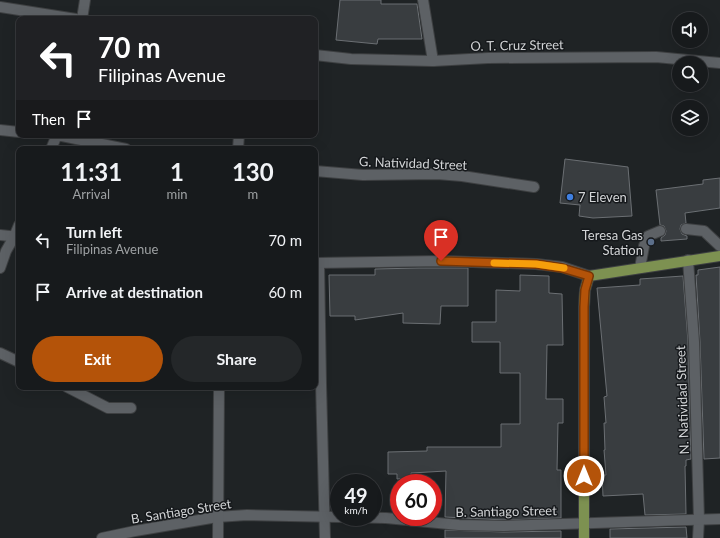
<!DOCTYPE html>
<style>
:root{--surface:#171a1c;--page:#242729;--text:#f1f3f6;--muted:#9ea1a3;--line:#36383b;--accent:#b45309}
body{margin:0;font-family:Lato,sans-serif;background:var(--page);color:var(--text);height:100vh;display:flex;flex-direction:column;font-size:15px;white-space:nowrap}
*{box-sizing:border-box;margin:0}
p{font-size:13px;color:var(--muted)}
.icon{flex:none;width:22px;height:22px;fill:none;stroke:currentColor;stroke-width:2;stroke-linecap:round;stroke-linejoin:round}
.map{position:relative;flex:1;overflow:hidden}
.side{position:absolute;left:16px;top:146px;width:302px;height:244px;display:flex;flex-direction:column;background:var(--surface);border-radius:8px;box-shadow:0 4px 16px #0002,0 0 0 1px var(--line)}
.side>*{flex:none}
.banner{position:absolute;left:16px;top:16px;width:302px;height:122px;border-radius:8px;box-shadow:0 4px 16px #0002,0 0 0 1px var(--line);background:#202124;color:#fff;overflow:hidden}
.controls{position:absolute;left:672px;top:12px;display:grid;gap:8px}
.controls a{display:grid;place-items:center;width:36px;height:36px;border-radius:50%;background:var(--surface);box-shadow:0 4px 16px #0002,0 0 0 1px var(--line);font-size:20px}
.speed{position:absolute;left:330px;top:474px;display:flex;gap:8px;font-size:20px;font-weight:700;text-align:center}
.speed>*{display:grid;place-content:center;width:52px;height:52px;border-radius:50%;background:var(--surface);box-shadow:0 4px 16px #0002,0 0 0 1px var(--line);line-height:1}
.speed small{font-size:10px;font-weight:400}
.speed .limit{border:6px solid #d22;background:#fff;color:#111}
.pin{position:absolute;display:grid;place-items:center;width:34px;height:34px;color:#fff;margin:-41px -17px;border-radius:50% 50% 50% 0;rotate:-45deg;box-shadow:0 0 4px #0007}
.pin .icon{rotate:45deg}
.me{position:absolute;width:44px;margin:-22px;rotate:0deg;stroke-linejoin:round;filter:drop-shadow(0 0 3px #0008)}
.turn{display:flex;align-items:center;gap:14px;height:84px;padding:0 16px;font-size:18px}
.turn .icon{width:52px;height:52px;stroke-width:2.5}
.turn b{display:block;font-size:28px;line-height:34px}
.then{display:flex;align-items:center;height:38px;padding:0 16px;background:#0003;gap:8px;font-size:15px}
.eta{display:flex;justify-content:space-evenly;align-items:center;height:68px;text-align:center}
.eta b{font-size:24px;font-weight:700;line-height:28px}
.primary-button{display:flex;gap:8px;margin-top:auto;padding:8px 16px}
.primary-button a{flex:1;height:46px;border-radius:24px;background:var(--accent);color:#fff;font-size:16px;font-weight:700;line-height:46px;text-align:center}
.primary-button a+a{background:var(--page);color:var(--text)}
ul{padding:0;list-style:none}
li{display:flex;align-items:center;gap:12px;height:52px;padding:0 16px}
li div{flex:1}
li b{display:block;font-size:15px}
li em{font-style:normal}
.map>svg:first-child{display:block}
.building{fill:#393d40;stroke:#6b6f73}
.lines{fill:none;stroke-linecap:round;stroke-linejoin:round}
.service-casing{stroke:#3e4042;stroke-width:12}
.minor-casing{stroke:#3e4042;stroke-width:12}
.tertiary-casing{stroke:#3e4042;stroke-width:12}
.primary-casing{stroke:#3e4042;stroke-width:12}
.service{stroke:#5d6165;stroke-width:10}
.minor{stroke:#5d6165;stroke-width:10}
.tertiary{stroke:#5d6165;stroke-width:10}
.primary{stroke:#7d9151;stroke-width:10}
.route-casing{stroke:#753606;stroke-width:10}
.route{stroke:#b45309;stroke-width:7}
.slow{stroke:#f59e0b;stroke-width:7}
.shop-dot{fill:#3f7fe0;stroke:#16191c;stroke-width:1.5}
.service-dot{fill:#5c6f8a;stroke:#16191c;stroke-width:1.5}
.labels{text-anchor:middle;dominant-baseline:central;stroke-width:3;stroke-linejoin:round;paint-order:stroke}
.street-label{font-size:13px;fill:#d3d5d7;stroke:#16191c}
.poi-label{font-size:13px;fill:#d3d5d7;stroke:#16191c;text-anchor:start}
</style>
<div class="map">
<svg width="720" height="538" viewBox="0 0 720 538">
<rect width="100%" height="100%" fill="#1f2325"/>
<!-- building -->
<g class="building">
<polygon points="340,0 381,0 381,4 417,4 422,39 378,39 377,44 336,40"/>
<polygon points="565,159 628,167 632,216 593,218 579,216 580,205 560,203"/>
<polygon points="720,178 720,208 685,213 686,223 681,225 680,229 682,234 687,236 687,239 661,241 661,238 665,235 666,231 664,226 660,225 656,190 703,184 703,180"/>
<polygon points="720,267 720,458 704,459 700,342 696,275 698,275 698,270"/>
<polygon points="419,268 468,268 468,306 441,306 440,324 403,323 403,313 355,320 355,316 330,316 329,275 375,275 375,269"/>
<polygon points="520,275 549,276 549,293 562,294 563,345 547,345 546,399 563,399 563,423 558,423 557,470 561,470 561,518 504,520 445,517 446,471 411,473 412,478 397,479 397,474 388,474 388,452 427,451 427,447 501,447 501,424 520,424 520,373 500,373 500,342 472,342 472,322 496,322 496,290 520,291"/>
<polygon points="683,276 688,342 691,459 686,460 686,466 685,466 686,514 645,515 643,494 603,496 602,475 606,475 604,450 605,450 604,423 606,423 604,397 607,396 597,288 640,285 640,279"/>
<polygon points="686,527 687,538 610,538 610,529"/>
<polygon points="445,530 504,532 561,531 561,538 445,538"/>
</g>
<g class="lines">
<!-- service casing -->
<g class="service-casing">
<g id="service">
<polyline points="423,0 433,61"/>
<polyline points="238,149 239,135"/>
<polyline points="686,229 704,231 720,246"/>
<polyline points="640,268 644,246 648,236 660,231"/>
<polyline points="0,353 19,362"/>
<polyline points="67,387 108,408 131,408"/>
</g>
</g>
<!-- minor casing -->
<g class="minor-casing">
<g id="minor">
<polyline points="0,7 76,19"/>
<polyline points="82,19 85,0"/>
<polyline points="315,55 351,59 433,61 488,58 656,57 720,63"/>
<polyline points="0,130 19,132"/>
<polyline points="51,149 57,135 126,149"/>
<polyline points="315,171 363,175 437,174 462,176 534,187"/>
<polyline points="14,237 19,225"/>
<polyline points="688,260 694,342 699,520 698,538"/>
<polyline points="319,263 321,384 325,538"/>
<polyline points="102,538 135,531 217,517 247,515 386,518 459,525 504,526 720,519"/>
<polyline points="218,538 219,387"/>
</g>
</g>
<!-- tertiary casing -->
<g class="tertiary-casing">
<g id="tertiary">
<polyline points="0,235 19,237"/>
<polyline points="315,263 441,261 536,264 562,267 589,276"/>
<polyline points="0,268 6,251 14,237"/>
</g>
</g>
<!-- primary casing -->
<g class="primary-casing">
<polyline id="primary" points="584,538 584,307 585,290 589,276 720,256"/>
</g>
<!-- service -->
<use href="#service" class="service"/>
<!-- minor -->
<use href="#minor" class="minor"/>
<!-- tertiary -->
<use href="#tertiary" class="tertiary"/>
<!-- primary -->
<use href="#primary" class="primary"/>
</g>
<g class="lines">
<!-- route casing -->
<g class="route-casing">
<polyline id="route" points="441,261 536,264 562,268 589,276 585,290 584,307 584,476"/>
</g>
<!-- route -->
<use href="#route" class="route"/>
<!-- slow -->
<polyline class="slow" points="494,263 536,264 564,268"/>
</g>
<!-- markers -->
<circle class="shop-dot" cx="570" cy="197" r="4"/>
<circle class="service-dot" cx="651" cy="242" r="4"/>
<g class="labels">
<!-- street labels -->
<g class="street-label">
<text transform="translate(517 45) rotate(-1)">O. T. Cruz Street</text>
<text transform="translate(413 163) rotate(2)">G. Natividad Street</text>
<text transform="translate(682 400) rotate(-92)">N. Natividad Street</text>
<text transform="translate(181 511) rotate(-9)">B. Santiago Street</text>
<text transform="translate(506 511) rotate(-1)">B. Santiago Street</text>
</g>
<!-- poi labels -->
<g class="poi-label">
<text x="578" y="197">7 Eleven</text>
<text x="643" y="235" text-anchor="end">Teresa Gas<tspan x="643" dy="15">Station</tspan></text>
</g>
</g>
</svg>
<div class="controls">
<a><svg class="icon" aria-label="sound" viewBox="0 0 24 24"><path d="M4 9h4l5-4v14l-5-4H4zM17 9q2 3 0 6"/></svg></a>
<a><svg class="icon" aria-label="search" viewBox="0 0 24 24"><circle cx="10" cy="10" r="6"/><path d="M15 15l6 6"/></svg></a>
<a><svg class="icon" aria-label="layers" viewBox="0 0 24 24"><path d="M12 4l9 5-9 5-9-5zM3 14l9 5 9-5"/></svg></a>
</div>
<div class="speed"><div>49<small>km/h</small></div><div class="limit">60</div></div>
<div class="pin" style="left:441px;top:261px;background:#d93025"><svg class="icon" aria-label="arrive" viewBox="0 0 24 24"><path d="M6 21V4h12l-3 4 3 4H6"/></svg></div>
<svg class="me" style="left:584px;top:476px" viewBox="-20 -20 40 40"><circle r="17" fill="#b45309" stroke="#fff" stroke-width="3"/><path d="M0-11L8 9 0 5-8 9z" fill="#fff"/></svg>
<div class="banner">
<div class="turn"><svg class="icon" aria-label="left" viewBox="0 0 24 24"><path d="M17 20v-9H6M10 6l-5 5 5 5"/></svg><div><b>70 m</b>Filipinas Avenue</div></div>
<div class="then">Then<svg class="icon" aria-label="arrive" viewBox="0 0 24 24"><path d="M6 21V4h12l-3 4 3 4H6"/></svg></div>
</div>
<section class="side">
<div class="eta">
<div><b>11:31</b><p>Arrival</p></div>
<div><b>1</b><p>min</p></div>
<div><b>130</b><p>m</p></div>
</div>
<ul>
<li><svg class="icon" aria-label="left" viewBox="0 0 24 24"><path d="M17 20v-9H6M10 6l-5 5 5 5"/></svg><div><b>Turn left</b><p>Filipinas Avenue</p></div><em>70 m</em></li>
<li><svg class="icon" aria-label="arrive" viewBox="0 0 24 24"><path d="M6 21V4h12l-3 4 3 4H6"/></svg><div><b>Arrive at destination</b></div><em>60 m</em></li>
</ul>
<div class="primary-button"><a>Exit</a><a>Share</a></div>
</section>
</div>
